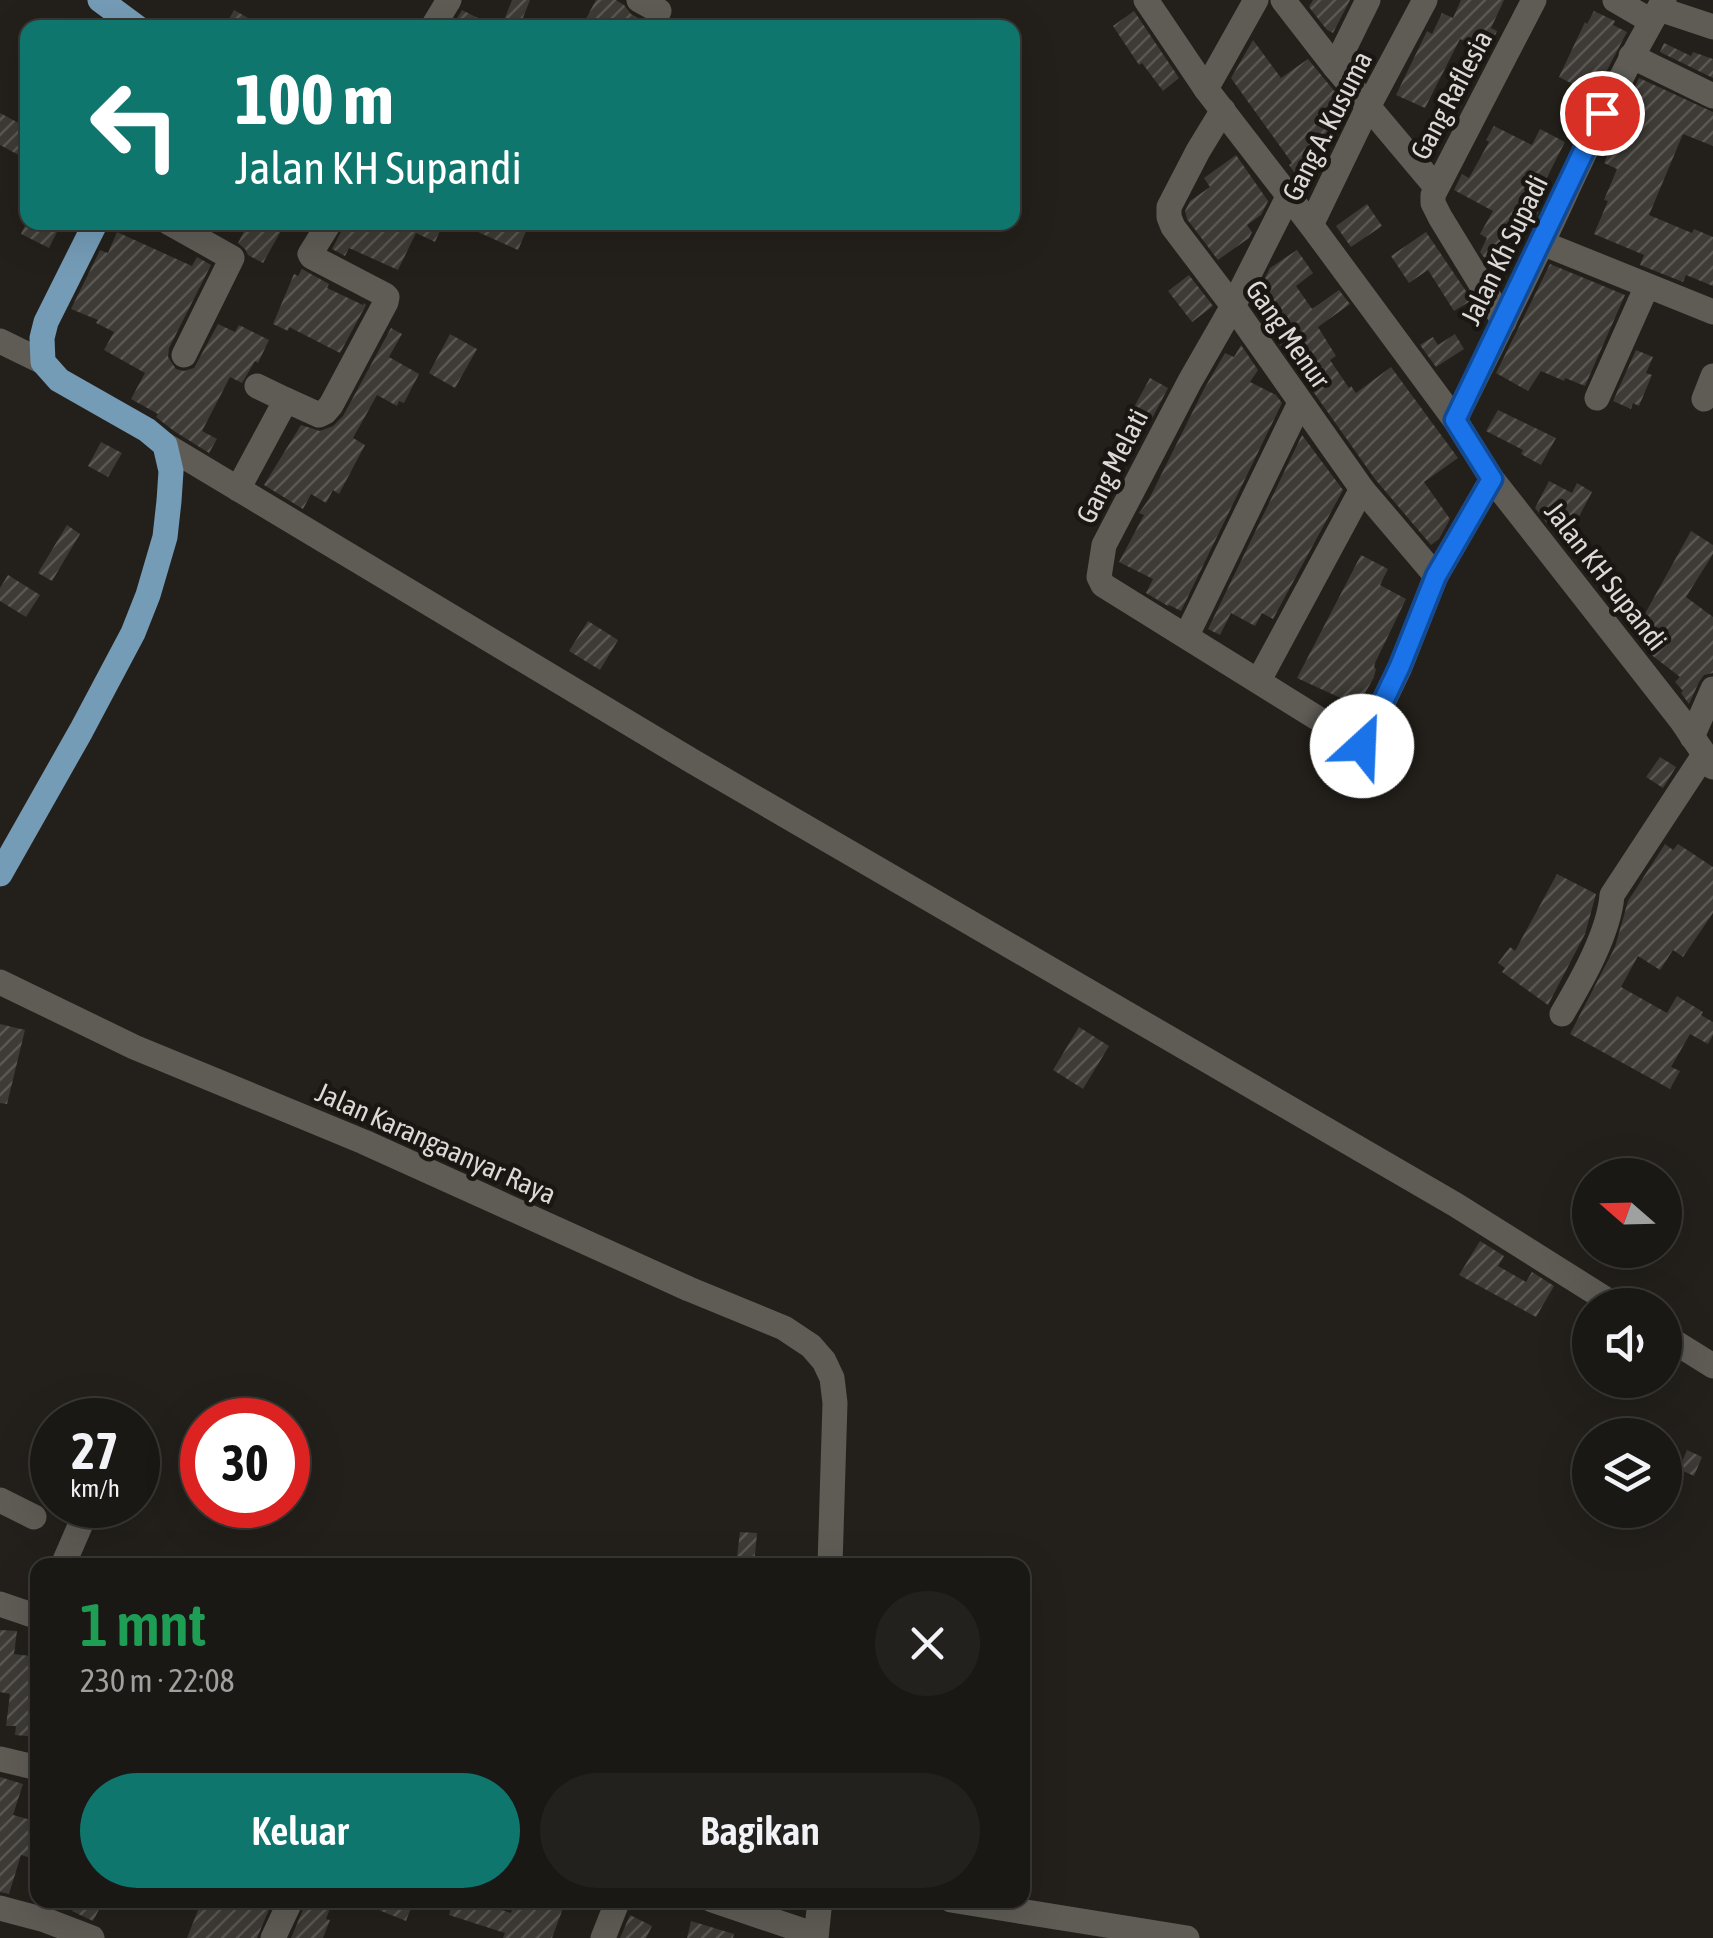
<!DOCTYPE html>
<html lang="id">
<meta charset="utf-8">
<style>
:root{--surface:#1a1814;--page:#23211d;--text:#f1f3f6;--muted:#9fa0a0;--line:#383734;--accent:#0f766e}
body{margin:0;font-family:"Asap Condensed",sans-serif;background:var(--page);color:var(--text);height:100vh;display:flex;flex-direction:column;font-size:38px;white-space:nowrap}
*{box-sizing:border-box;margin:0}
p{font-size:32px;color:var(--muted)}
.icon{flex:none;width:55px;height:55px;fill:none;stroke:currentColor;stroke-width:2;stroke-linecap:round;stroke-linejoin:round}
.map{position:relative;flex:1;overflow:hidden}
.panel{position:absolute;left:30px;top:1558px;width:1000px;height:350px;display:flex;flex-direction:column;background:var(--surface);border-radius:20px;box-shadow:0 10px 40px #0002,0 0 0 2px var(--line)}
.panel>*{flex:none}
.hud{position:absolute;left:20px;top:20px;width:1000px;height:210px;border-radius:20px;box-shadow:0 10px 40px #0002,0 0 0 2px var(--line);background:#0f766e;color:#fff;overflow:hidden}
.needle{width:65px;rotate:290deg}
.buttons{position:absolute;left:1572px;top:1158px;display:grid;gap:20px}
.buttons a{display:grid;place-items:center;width:110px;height:110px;border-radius:50%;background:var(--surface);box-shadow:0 10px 40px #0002,0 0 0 2px var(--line);font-size:50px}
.speed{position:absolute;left:30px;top:1398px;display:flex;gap:20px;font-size:50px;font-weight:700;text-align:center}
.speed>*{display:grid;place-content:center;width:130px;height:130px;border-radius:50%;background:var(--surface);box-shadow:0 10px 40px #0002,0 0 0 2px var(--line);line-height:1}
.speed small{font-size:25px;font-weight:400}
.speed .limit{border:15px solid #d22;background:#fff;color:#111}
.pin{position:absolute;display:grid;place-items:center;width:85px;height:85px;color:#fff;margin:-42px;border:5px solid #fff;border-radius:50%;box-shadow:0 2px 10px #0007}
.me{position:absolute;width:110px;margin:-55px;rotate:25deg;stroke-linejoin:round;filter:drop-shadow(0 0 8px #0008)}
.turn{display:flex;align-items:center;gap:35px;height:210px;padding:0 50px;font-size:45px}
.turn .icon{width:130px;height:130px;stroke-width:2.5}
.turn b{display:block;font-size:70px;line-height:85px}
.round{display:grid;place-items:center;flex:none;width:105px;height:105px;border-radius:52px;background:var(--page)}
.head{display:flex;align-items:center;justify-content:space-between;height:170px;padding:0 50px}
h1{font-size:60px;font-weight:600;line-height:75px;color:#1e9e55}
.primary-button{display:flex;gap:20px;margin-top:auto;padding:20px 50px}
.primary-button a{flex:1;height:115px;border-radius:60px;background:var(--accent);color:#fff;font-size:40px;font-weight:600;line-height:115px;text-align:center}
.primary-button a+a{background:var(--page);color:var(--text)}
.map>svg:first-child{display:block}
.building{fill:url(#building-hatch)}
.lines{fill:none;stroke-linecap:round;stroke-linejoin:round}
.minor{stroke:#5f5c56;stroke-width:25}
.major{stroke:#759cb7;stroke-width:25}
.route-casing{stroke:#114b97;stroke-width:25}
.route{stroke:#1a73e8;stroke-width:18}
.labels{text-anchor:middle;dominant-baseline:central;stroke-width:9;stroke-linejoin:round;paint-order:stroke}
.street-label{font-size:28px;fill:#dcdad7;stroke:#1a1712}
</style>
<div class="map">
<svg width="1713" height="1938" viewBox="0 0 1713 1938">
<defs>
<pattern id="building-hatch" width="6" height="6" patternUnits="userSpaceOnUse" patternTransform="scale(2.5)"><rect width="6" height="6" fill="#3e3b36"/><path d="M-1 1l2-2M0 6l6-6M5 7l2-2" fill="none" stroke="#595752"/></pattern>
</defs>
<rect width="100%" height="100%" fill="#23201b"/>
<!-- building -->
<g class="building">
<polygon points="512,0 530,0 519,28 501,28"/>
<polygon points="596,0 616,0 624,5 631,14 651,25 665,28 581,28"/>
<polygon points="1313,0 1350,0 1333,33 1327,30 1309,7"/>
<polygon points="1461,0 1504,0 1491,28 1497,31 1488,51 1460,39 1425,108 1396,95 1427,31 1432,34 1442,13 1453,18"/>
<polygon points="234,10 266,28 224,28"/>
<polygon points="462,10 498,28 451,28"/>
<polygon points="1134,11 1179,78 1163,91 1142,63 1139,65 1113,26"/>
<polygon points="1594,11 1615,21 1613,25 1627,32 1594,95 1559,77 1585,22 1587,24"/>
<polygon points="1253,40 1281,78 1308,59 1349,109 1334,139 1318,151 1324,161 1299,179 1289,165 1292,163 1231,78"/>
<polygon points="1664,43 1691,56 1693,52 1713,59 1713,78 1660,52"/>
<polygon points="1639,78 1713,112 1713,146 1683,134 1649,215 1692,233 1694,229 1713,237 1713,286 1686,275 1683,282 1640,265 1644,255 1594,234 1608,201 1604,200 1617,169 1604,163 1611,147 1606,145"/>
<polygon points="0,113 28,128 28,160 0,145"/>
<polygon points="1494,126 1532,145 1540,129 1565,142 1536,199 1543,202 1534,223 1528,220 1504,270 1486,260 1480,252 1487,238 1480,234 1493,211 1454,190 1462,174 1469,178 1489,142 1486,140"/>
<polygon points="1236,155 1268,201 1261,215 1247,225 1252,232 1249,238 1218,260 1187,219 1185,211 1190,201 1210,187 1204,178"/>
<polygon points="1367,204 1382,226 1351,247 1336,226"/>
<polygon points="27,222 62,222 49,248 21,234"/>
<polygon points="249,222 286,222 263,263 248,255 245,249 238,243"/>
<polygon points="346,222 444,222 435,242 416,233 398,270 349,248 345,256 332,249"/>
<polygon points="456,222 530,222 518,250"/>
<polygon points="117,232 192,266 197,257 211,265 169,348 168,357 176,369 184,371 194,368 218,324 235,332 239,325 269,340 258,363 255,361 242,383 230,377 202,431 217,439 209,453 174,431 156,417 158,414 131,399 145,373 104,350 114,332 96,323 98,320 71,309 100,250 108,253"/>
<polygon points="1426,232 1472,300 1454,311 1428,270 1409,283 1391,256"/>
<polygon points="1297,250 1313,273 1296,286 1312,309 1339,290 1350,304 1318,327 1336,356 1330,360 1349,388 1351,386 1356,393 1391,367 1458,458 1424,482 1450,519 1439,539 1431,545 1375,479 1252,305 1270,291 1263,282 1270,268"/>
<polygon points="1550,264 1625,295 1585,386 1565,378 1564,381 1541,371 1528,391 1496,373"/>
<polygon points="302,269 329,284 327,288 363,305 364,303 366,305 340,353 289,327 288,331 273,324 294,274 298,276"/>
<polygon points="1189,275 1213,306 1192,322 1168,291"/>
<polygon points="391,328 402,334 389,357 419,374 404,403 399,401 397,406 377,395 353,438 365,445 339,494 333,490 326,503 311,494 303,509 264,485 301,425 320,431 333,426 343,416"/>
<polygon points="450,334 477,349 455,388 429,373"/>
<polygon points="1455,334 1464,349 1436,367 1420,345 1433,337 1438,345"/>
<polygon points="1241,345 1258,370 1250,382 1276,395 1282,403 1181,611 1169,605 1168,606 1146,593 1153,579 1119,562 1144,515 1139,513 1149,499 1204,389 1225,353 1234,357"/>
<polygon points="1636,350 1653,357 1646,373 1652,375 1639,406 1633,403 1631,409 1613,401"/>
<polygon points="1150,378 1168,388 1147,428 1128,418"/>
<polygon points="1498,410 1556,438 1541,465 1521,454 1523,450 1486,431"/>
<polygon points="1302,435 1343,490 1273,619 1262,613 1255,626 1231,613 1220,635 1208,629"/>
<polygon points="101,442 122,453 108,477 88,466"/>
<polygon points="1549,481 1572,493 1577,483 1592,492 1574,526 1555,516 1549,526 1535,508"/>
<polygon points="67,525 80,534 52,581 38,573"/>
<polygon points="1691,531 1713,545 1713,554 1686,597 1713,617 1713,673 1704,675 1699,682 1689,704 1681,693 1683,691 1675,682 1680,677 1649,653 1662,632 1642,619"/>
<polygon points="1361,555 1388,569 1380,585 1406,599 1375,663 1374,667 1376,669 1374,677 1358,706 1297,678"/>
<polygon points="8,575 40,595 26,617 0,601 0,588"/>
<polygon points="588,621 618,640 600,670 569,651"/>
<polygon points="1660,757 1676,767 1663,788 1646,777"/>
<polygon points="1665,844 1673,850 1678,844 1713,867 1713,913 1683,957 1673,950 1660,970 1638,956 1621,987 1667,1013 1677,996 1703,1012 1701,1015 1713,1022 1713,1035 1708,1044 1690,1034 1671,1067 1680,1071 1670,1089 1570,1034 1615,947 1628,901"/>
<polygon points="1557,874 1596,894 1585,934 1548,1005 1502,972 1505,968 1498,963 1510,947 1515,951"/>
<polygon points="0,1024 25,1030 7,1104 0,1103"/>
<polygon points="1079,1027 1109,1046 1083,1089 1053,1070"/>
<polygon points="1480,1241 1504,1256 1498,1266 1526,1282 1532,1272 1554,1286 1536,1317 1459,1275"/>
<polygon points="1687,1450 1702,1457 1694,1476 1679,1469"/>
<polygon points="740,1532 757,1533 754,1565 736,1565"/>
<polygon points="0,1630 17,1631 14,1654 38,1657 32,1696 38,1697 38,1737 15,1735 16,1726 6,1726 10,1694 0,1692"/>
<polygon points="0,1777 23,1784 13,1815 38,1822 38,1860 21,1855 9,1894 0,1892"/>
<polygon points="78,1900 104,1900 93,1921 72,1911"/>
<polygon points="202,1900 273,1900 257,1938 187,1938"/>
<polygon points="307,1900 333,1900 326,1919 330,1920 323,1938 291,1938"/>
<polygon points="354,1900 414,1900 406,1921"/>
<polygon points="453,1900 471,1900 511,1913 515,1900 566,1900 552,1938 503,1938 505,1933 449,1915"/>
<polygon points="630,1915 652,1926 646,1938 620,1938"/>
<polygon points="691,1921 734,1934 733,1938 687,1938"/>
</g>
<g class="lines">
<!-- minor -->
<g class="minor">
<polyline points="639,0 659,11"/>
<polyline points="1146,0 1206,89 1311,225 1455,420 1492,479 1681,720 1713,767"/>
<polyline points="1283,0 1335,67 1436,187"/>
<polyline points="1615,0 1651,21"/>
<polyline points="1659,9 1713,27"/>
<polyline points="432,28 449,0"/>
<polyline points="1631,56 1713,96"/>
<polyline points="1335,67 1368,0"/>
<polyline points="1206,89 1256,0"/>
<polyline points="1223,110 1198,151 1169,207 1169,217 1173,227 1233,306 1362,489 1436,576"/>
<polyline points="1288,197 1233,306 1190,381 1104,545 1099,577 1103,585 1362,746 1400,667 1436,576 1492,479"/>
<polyline points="168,222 232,258 184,355"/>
<polyline points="1311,225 1369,105 1425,0"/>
<polyline points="1542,243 1713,312"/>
<polyline points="1504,322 1440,217 1433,203 1433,195 1534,0"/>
<polyline points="0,341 43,362"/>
<polyline points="257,386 286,400"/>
<polyline points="1597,398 1647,286"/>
<polyline points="1704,399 1713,376"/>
<path d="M1455,420C1492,344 1531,269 1566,192C1597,126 1627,62 1664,0"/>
<polyline points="165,445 692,761 1456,1205 1615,1305"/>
<polyline points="238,489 286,400 319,415 325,412 331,405 386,302 387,297 385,295 312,257 310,254 330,222"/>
<polyline points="1187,635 1300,403"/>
<polyline points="1259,680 1362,489"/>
<polyline points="1692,737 1713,689"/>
<polyline points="0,982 134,1047 364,1142 689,1289 784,1328 811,1346 824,1361 832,1378 835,1403 830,1565"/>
<path d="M1562,1014C1582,980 1609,933 1612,895L1704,755"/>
<polyline points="1665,1336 1713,1366"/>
<polyline points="0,1500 34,1517"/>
<polyline points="63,1565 89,1505"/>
<polyline points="0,1604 38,1617"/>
<polyline points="0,1759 38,1768"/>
<polyline points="712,1900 816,1935"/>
<polyline points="951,1900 1187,1938"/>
<polyline points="0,1908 45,1920 92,1938"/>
<polyline points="273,1938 291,1900"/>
<polyline points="603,1938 618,1900"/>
<polyline points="816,1938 820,1900"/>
</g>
<!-- major -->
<g class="major">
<polyline points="100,0 138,28"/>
<polyline points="0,874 81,731 133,633 148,595 165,537 169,501 171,471 165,445 147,430 59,380 43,362 42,338 46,322 96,222"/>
</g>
</g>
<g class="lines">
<!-- route casing -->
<g class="route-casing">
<polyline id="route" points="1362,746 1400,666 1436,576 1492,479 1455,420 1602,113"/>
</g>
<!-- route -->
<use href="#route" class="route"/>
</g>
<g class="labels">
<!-- street labels -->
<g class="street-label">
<text transform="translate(1451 95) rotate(-62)">Gang Raflesia</text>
<text transform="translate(1327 126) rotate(-63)">Gang A. Kusuma</text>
<text transform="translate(1504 250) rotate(-64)">Jalan Kh Supadi</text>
<text transform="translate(1288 334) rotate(55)">Gang Menur</text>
<text transform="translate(1112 466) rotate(-63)">Gang Melati</text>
<text transform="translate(1606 576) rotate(52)">Jalan KH Supandi</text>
<text transform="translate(436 1143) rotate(24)">Jalan Karangaanyar Raya</text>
</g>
</g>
</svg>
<div class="buttons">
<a><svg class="needle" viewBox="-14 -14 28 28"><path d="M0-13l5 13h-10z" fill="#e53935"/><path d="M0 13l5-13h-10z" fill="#9fa0a0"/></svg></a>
<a><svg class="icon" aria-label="sound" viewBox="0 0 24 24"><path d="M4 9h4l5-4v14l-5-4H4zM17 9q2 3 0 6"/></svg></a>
<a><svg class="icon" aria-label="layers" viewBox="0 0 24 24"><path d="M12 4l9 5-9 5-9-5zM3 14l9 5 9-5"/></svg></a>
</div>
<div class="speed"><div>27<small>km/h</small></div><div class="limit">30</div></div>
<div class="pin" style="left:1602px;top:113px;background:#d93025"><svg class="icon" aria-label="arrive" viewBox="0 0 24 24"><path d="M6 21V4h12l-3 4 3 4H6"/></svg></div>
<svg class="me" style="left:1362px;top:746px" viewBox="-20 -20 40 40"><circle r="19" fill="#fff"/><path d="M0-13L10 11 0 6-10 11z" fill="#1a73e8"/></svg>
<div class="hud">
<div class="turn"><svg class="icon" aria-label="left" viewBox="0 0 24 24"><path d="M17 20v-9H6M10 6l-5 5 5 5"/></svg><div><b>100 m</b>Jalan KH Supandi</div></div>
</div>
<section class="panel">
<div class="head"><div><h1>1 mnt</h1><p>230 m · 22:08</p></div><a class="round"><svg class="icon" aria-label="close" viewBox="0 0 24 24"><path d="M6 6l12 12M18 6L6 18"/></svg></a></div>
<div class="primary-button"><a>Keluar</a><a>Bagikan</a></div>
</section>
</div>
